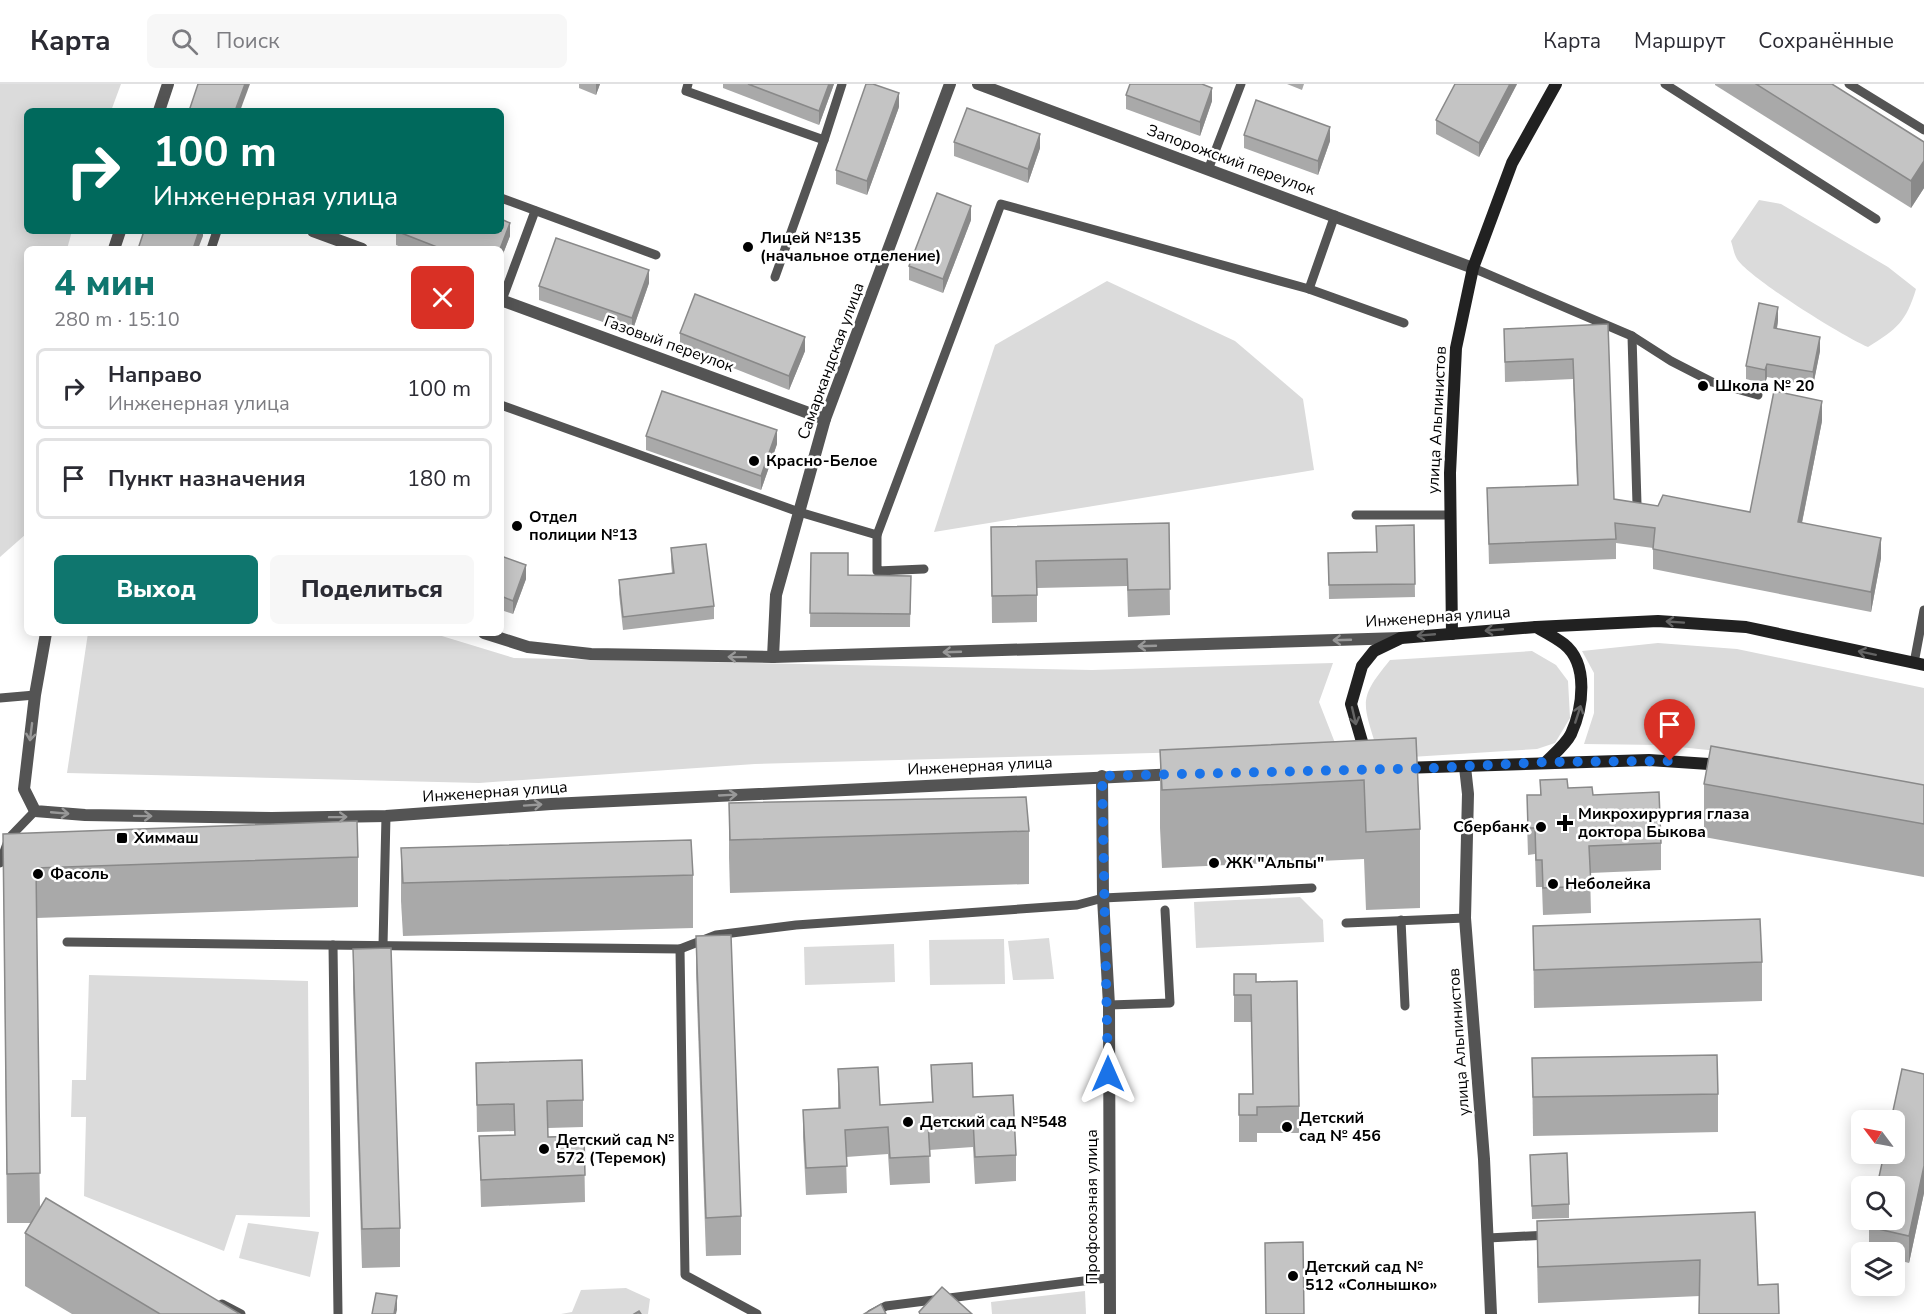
<!DOCTYPE html>
<html lang="ru">
<meta charset="utf-8">
<style>
:root{--surface:#fff;--page:#f7f7f7;--text:#2b2b33;--muted:#7c7c81;--line:#e1e1e2;--accent:#0f766e}
body{margin:0;font-family:"Nunito Sans",sans-serif;background:var(--page);color:var(--text);height:100vh;display:flex;flex-direction:column;font-size:22px;white-space:nowrap}
*{box-sizing:border-box;margin:0}
p{font-size:20px;color:var(--muted)}
.icon{flex:none;width:33px;height:33px;fill:none;stroke:currentColor;stroke-width:2;stroke-linecap:round;stroke-linejoin:round}
.map{position:relative;flex:1;overflow:hidden}
.details{position:absolute;left:24px;top:162px;width:480px;height:390px;display:flex;flex-direction:column;background:var(--surface);border-radius:9px;box-shadow:0 3px 15px #0003}
.details>*{flex:none}
.banner{position:absolute;left:24px;top:24px;width:480px;height:126px;border-radius:9px;box-shadow:0 3px 15px #0003;background:#00695c;color:#fff;overflow:hidden}
.needle{width:39px;rotate:302deg}
.fabs{position:absolute;left:1851px;top:1026px;display:grid;gap:12px}
.fabs a{display:grid;place-items:center;width:54px;height:54px;border-radius:9px;background:var(--surface);box-shadow:0 3px 15px #0003;font-size:30px}
.pin{position:absolute;display:grid;place-items:center;width:51px;height:51px;color:#fff;margin:-62px -26px;border-radius:50% 50% 50% 0;rotate:-45deg;box-shadow:0 0 6px #0007}
.pin .icon{rotate:45deg}
.me{position:absolute;width:66px;margin:-33px;rotate:0deg;stroke-linejoin:round;filter:drop-shadow(0 0 4px #0008)}
.turn{display:flex;align-items:center;gap:21px;height:126px;padding:0 30px;font-size:27px}
.turn .icon{width:78px;height:78px;stroke-width:2.5}
.turn b{display:block;font-size:42px;line-height:51px}
.round{display:grid;place-items:center;flex:none;width:63px;height:63px;border-radius:9px;background:var(--page)}
.head{display:flex;align-items:center;justify-content:space-between;height:102px;padding:0 30px}
h1{font-size:36px;font-weight:800;line-height:45px;color:var(--accent)}
.primary-button{display:flex;gap:12px;margin-top:auto;padding:12px 30px}
.primary-button a{flex:1;height:69px;border-radius:9px;background:var(--accent);color:#fff;font-size:24px;font-weight:800;line-height:69px;text-align:center}
.primary-button a+a{background:var(--page);color:var(--text)}
ul{padding:0;list-style:none}
li{display:flex;align-items:center;gap:18px;height:81px;margin:0 12px 9px;padding:0 18px;border:3px solid var(--line);border-radius:9px}
li div{flex:1}
li b{display:block;font-size:22px}
li em{font-style:normal}
header{display:flex;align-items:center;gap:36px;box-sizing:border-box;height:84px;padding:0 30px;background:var(--surface);border-bottom:2px solid var(--line)}
header strong{font-size:28px}
nav{display:flex;gap:33px;margin-inline-start:auto;font-size:21px}
.search{width:420px;height:54px;background:var(--page);display:flex;align-items:center;gap:15px;box-sizing:border-box;padding:0 21px;border-radius:9px;color:var(--muted);font-size:22px}
.map>svg:first-child{display:block}
.green{fill:#dbdbdb}
.lines{fill:none;stroke-linecap:round;stroke-linejoin:round}
.service{stroke:#545454;stroke-width:9}
.minor{stroke:#545454;stroke-width:12}
.tertiary{stroke:#545454;stroke-width:12}
.secondary{stroke:#212121;stroke-width:12}
.wall{fill:#a9a9a9}
.shaded-wall{fill:#898989}
.building{fill:#c4c4c4;stroke:#898989;stroke-width:1.5}
.oneway{stroke:#646464}
.oneway2{stroke:#989898}
.route{stroke:#1a73e8;stroke-width:10;stroke-dasharray:0 18}
.poi-dot{fill:#000;stroke:#fff;stroke-width:2}
.labels{text-anchor:middle;dominant-baseline:central;stroke-width:5;stroke-linejoin:round;paint-order:stroke}
.street-label{font-size:16px;fill:#000;stroke:#fff}
.poi-label{font-size:16px;font-weight:bold;fill:#000;stroke:#fff;text-anchor:start}
</style>
<header>
<strong>Карта</strong>
<div class="search"><svg class="icon" aria-label="search" viewBox="0 0 24 24"><circle cx="10" cy="10" r="6"/><path d="M15 15l6 6"/></svg>Поиск</div>
<nav><a>Карта</a><a>Маршрут</a><a>Сохранённые</a></nav>
</header>
<div class="map">
<svg width="1924" height="1230" viewBox="0 0 1924 1230">
<rect width="100%" height="100%" fill="#fff"/>
<!-- green -->
<g class="green">
<polygon points="0,0 121,0 111,27 27,27 27,147 72,147 67,165 27,165 26,450 0,473"/>
<path d="M1759,116L1781,120L1888,183L1916,205C1906,238 1897,245 1868,263C1844,253 1749,194 1737,175C1734,170 1733,163 1731,157Z"/>
<polygon points="1107,197 1235,257 1303,315 1314,386 934,448 995,261"/>
<polygon points="88,549 432,549 514,574 1092,586 1333,579 1319,618 1337,664 755,680 479,699 67,689"/>
<polygon points="1658,559 1737,565 1924,604 1924,706 1737,669 1660,661 1584,660 1594,629 1594,589 1582,567"/>
<path d="M1532,567L1556,581L1568,597L1570,634L1555,659L1537,665L1395,674L1376,662C1362,617 1359,614 1390,576Z"/>
<polygon points="1300,813 1323,836 1324,858 1196,864 1194,818"/>
<polygon points="1049,854 1054,895 1013,896 1008,857"/>
<polygon points="1004,855 1005,900 930,901 929,856"/>
<polygon points="894,860 895,898 805,901 804,863"/>
<polygon points="89,891 308,897 310,1133 236,1131 224,1167 84,1112 86,1033 71,1033 72,996 86,996"/>
<polygon points="248,1139 319,1148 310,1193 239,1174"/>
<polygon points="626,1204 650,1215 648,1230 561,1230 572,1228 581,1206"/>
<polygon points="1085,1207 1086,1230 992,1230 991,1218"/>
</g>
<g class="lines">
<!-- service -->
<g class="service">
<polyline points="688,0 686,7 824,56 775,193"/>
<polyline points="1665,0 1876,135"/>
<polyline points="1849,0 1924,46"/>
<polyline points="824,56 842,0"/>
<polyline points="1208,86 1241,0"/>
<polyline points="501,114 656,171"/>
<polyline points="211,165 217,147"/>
<polyline points="1473,184 1632,252 1637,420"/>
<polyline points="1309,205 1335,131"/>
<polyline points="502,216 535,127"/>
<polyline points="1632,252 1671,277 1712,298 1758,311"/>
<polyline points="501,321 799,428 877,451 1001,120 1309,205 1404,239"/>
<polyline points="1356,431 1450,431"/>
<polyline points="877,451 877,487 924,485"/>
<polyline points="1914,579 1924,526"/>
<polyline points="0,614 35,611"/>
<polyline points="0,779 9,754 35,727"/>
<polyline points="1401,836 1405,922"/>
<polyline points="1346,839 1465,834"/>
<polyline points="67,858 680,865 716,851 796,841 1077,821 1103,814 1312,804"/>
<polyline points="333,861 338,1230"/>
<polyline points="383,861 386,732"/>
<polyline points="680,865 685,1191 757,1230"/>
<polyline points="1109,921 1170,919 1165,826"/>
<polyline points="1488,1154 1548,1151"/>
<polyline points="222,1220 241,1230"/>
<polyline points="871,1230 886,1222 1107,1194"/>
</g>
<!-- minor -->
<g class="minor">
<polyline points="978,0 1473,184"/>
<polyline points="159,27 168,0"/>
<polyline points="313,147 362,165"/>
<polyline points="114,165 120,147"/>
<polyline points="501,216 825,335"/>
<polyline points="773,573 776,511 825,335 950,0"/>
<polyline points="1465,683 1468,710 1465,834 1484,1075 1491,1230"/>
<polyline points="1102,692 1103,814 1109,921 1110,1230"/>
</g>
<!-- tertiary -->
<g class="tertiary">
<polyline points="46,549 35,611 24,705 35,727 85,731 272,734 386,732 551,720 1177,690"/>
<polyline points="484,549 528,563 591,570 773,573 1401,554"/>
</g>
<!-- secondary -->
<g class="secondary">
<path d="M1536,543C1545,548 1555,553 1564,560C1589,580 1583,624 1571,650C1566,660 1554,670 1546,678"/>
<polyline points="1452,550 1450,389 1456,264 1473,184 1512,79 1556,0"/>
<polyline points="1371,668 1363,661 1351,620 1362,582 1374,567 1401,554 1536,543 1658,537 1746,543 1924,581"/>
<polyline points="1402,684 1649,676 1724,681"/>
</g>
</g>
<!-- wall -->
<g class="wall">
<polygon points="579,0 600,0 596,11 579,4"/>
<polygon points="723,0 834,0 819,41 723,4"/>
<polygon points="1287,0 1304,0 1302,6"/>
<polygon points="1517,0 1479,73 1436,50 1436,36"/>
<polygon points="1715,0 1832,0 1924,58 1924,104 1911,124 1715,1"/>
<polygon points="1126,11 1212,17 1200,52 1126,25"/>
<polygon points="899,23 867,111 836,100 836,86"/>
<polygon points="1244,51 1330,57 1318,91 1244,64"/>
<polygon points="954,58 1040,64 1028,99 954,72"/>
<polygon points="971,136 943,209 909,196 909,182"/>
<polygon points="396,147 510,152 501,175 501,165 406,165 396,161"/>
<polygon points="649,199 632,248 539,216 539,202"/>
<polygon points="1778,237 1777,245 1820,267 1813,302 1767,293 1765,300 1746,295 1746,282"/>
<polygon points="1608,240 1614,415 1658,422 1750,428 1822,337 1802,439 1881,474 1871,528 1653,485 1653,464 1616,459 1616,475 1489,480 1487,404 1577,401 1573,295 1505,298 1504,245"/>
<polygon points="680,249 805,267 789,306 680,263"/>
<polygon points="646,352 777,360 761,406 646,366"/>
<polygon points="1169,439 1170,531 1128,533 1127,502 1037,504 1037,538 992,539 991,443"/>
<polygon points="1414,441 1415,513 1329,515 1328,469 1377,468"/>
<polygon points="671,464 714,522 714,535 623,546 619,510 619,496 672,489 671,478"/>
<polygon points="811,469 848,491 911,492 910,543 810,543"/>
<polygon points="501,472 526,495 513,530 501,526"/>
<polygon points="1416,654 1420,745 1420,824 1366,826 1364,775 1162,784 1160,744 1160,666"/>
<polygon points="1540,696 1593,711 1661,759 1661,786 1590,789 1591,829 1543,831 1542,803 1536,803 1535,770 1528,771 1527,738 1527,711 1540,711"/>
<polygon points="1704,700 1924,701 1924,793 1704,753"/>
<polygon points="729,719 1029,747 1029,800 730,809 729,773"/>
<polygon points="3,750 358,773 358,823 36,834 40,1124 240,1230 72,1230 25,1202 25,1149 31,1139 7,1139"/>
<polygon points="401,764 693,791 693,844 403,852 401,817"/>
<polygon points="1533,842 1762,878 1762,917 1534,924"/>
<polygon points="696,852 741,1132 741,1171 706,1172 696,890"/>
<polygon points="353,865 400,1144 400,1183 362,1184 353,904"/>
<polygon points="1234,890 1256,898 1299,1022 1299,1049 1257,1049 1257,1058 1239,1058 1239,1010 1253,1010 1251,938 1234,938"/>
<polygon points="1532,974 1718,1010 1718,1048 1533,1052"/>
<polygon points="476,979 583,1016 583,1043 548,1044 548,1053 584,1052 585,1118 481,1123 479,1052 515,1051 514,1047 477,1048"/>
<polygon points="931,981 973,1013 1016,1071 1016,1097 975,1100 973,1063 929,1066 930,1099 890,1101 888,1070 846,1073 847,1109 806,1111 803,1053 803,1026 838,1024 838,985 880,1021 932,1018"/>
<polygon points="1924,990 1924,1109 1909,1179 1894,1175 1894,1168 1869,1168 1869,1143"/>
<polygon points="1530,1071 1569,1120 1569,1134 1532,1135"/>
<polygon points="1755,1128 1758,1201 1700,1212 1538,1219 1537,1173 1537,1137"/>
</g>
<!-- shaded-wall -->
<g class="shaded-wall">
<polygon points="245,0 250,0 240,27 235,27"/>
<polygon points="596,0 600,0 596,11"/>
<polygon points="829,0 834,0 819,41 819,27"/>
<polygon points="1510,0 1517,0 1479,73 1479,59"/>
<polygon points="1212,4 1212,17 1200,52 1200,38"/>
<polygon points="899,9 899,23 867,111 867,97"/>
<polygon points="1330,43 1330,57 1318,91 1318,77"/>
<polygon points="1040,50 1040,64 1028,99 1028,85"/>
<polygon points="1924,77 1924,104 1911,124 1911,97"/>
<polygon points="971,122 971,136 943,209 943,195"/>
<polygon points="510,139 510,152 501,175 501,165 500,165"/>
<polygon points="199,147 203,147 203,152 198,165 193,165"/>
<polygon points="649,186 649,199 632,248 632,234"/>
<polygon points="1778,223 1778,237 1774,258 1774,244"/>
<polygon points="805,253 805,267 789,306 789,292"/>
<polygon points="1820,253 1820,267 1813,302 1813,288"/>
<polygon points="1767,280 1767,293 1765,300 1765,286"/>
<polygon points="1822,317 1822,337 1798,458 1798,438"/>
<polygon points="777,346 777,360 761,406 761,392"/>
<polygon points="1881,454 1881,474 1871,528 1871,508"/>
<polygon points="526,481 526,495 513,530 513,517"/>
<polygon points="1924,1082 1924,1109 1909,1179 1909,1152"/>
<polygon points="397,1212 397,1226 396,1230 394,1230"/>
</g>
<!-- building -->
<g class="building">
<polygon points="198,0 245,0 235,27 189,27"/>
<polygon points="748,0 829,0 819,27"/>
<polygon points="866,0 873,0 899,9 867,97 836,86"/>
<polygon points="1130,0 1202,0 1212,4 1200,38 1126,11"/>
<polygon points="1455,0 1510,0 1479,59 1436,36"/>
<polygon points="1756,0 1832,0 1924,58 1924,77 1911,97"/>
<polygon points="1256,16 1330,43 1318,77 1244,51"/>
<polygon points="967,24 1040,50 1028,85 954,58"/>
<polygon points="937,109 971,122 943,195 909,182"/>
<polygon points="501,135 510,139 500,165 442,165 396,147 501,147"/>
<polygon points="144,147 199,147 193,165 138,165"/>
<polygon points="556,154 649,186 632,234 539,202"/>
<polygon points="695,210 805,253 789,292 680,249"/>
<polygon points="1759,219 1778,223 1774,244 1820,253 1813,288 1767,280 1765,286 1746,282"/>
<polygon points="1608,240 1614,415 1658,422 1663,411 1750,428 1774,307 1822,317 1798,438 1881,454 1871,508 1653,465 1655,444 1615,439 1616,455 1489,460 1487,404 1578,401 1573,275 1505,278 1504,245"/>
<polygon points="662,307 777,346 761,392 646,352"/>
<polygon points="1169,439 1170,505 1128,506 1127,475 1036,477 1037,511 992,512 991,443"/>
<polygon points="1414,441 1415,500 1329,501 1328,469 1377,468 1376,442"/>
<polygon points="706,460 714,522 623,533 619,496 674,489 671,464"/>
<polygon points="811,469 848,469 848,491 911,492 910,530 810,529"/>
<polygon points="501,472 526,481 513,517 501,512"/>
<polygon points="1416,654 1420,745 1366,748 1364,696 1162,706 1160,666"/>
<polygon points="1711,662 1924,701 1924,740 1704,700"/>
<polygon points="1567,695 1568,704 1592,703 1593,711 1659,708 1661,759 1589,762 1591,802 1543,804 1542,776 1536,776 1535,744 1528,744 1527,711 1541,711 1540,696"/>
<polygon points="1026,713 1029,747 730,756 729,719"/>
<polygon points="357,737 358,773 36,784 40,1089 7,1090 3,750"/>
<polygon points="691,756 693,791 403,799 401,764"/>
<polygon points="1760,835 1762,878 1534,886 1533,842"/>
<polygon points="731,851 741,1132 706,1134 696,852"/>
<polygon points="391,864 400,1144 362,1145 353,865"/>
<polygon points="1234,890 1256,890 1256,898 1297,897 1299,1022 1257,1023 1257,1031 1239,1031 1239,1010 1253,1010 1251,911 1234,911"/>
<polygon points="1717,971 1718,1010 1533,1013 1532,974"/>
<polygon points="582,976 583,1016 547,1017 548,1053 584,1052 585,1091 481,1096 479,1052 515,1051 514,1020 477,1021 476,979"/>
<polygon points="972,979 973,1013 1013,1011 1016,1071 975,1073 973,1036 928,1039 930,1072 890,1074 888,1043 845,1046 847,1082 806,1084 803,1026 840,1024 838,985 878,983 880,1021 933,1018 931,981"/>
<polygon points="1902,985 1924,990 1924,1082 1909,1152 1869,1143 1870,1136 1894,1136 1894,1102 1877,1102 1884,1070 1894,1070 1894,1036 1891,1036"/>
<polygon points="1567,1069 1569,1120 1532,1122 1530,1071"/>
<polygon points="46,1114 240,1230 160,1230 25,1149"/>
<polygon points="1755,1128 1758,1201 1778,1200 1779,1230 1699,1230 1700,1176 1538,1183 1537,1137"/>
<polygon points="1303,1158 1304,1230 1266,1230 1265,1159"/>
<polygon points="942,1203 972,1230 920,1230 919,1228"/>
<polygon points="376,1209 397,1212 394,1230 372,1230"/>
<polygon points="881,1220 886,1230 864,1230"/>
<polygon points="639,1227 641,1230 634,1230"/>
</g>
<!-- one-way arrows -->
<defs><path id="oneway-shaft" d="M-6 0H5M1.5-3L5.5 0L1.5 3" fill="none" stroke-width="1.6" stroke-linecap="round" stroke-linejoin="round" transform="scale(1.5)"/></defs>
<g class="oneway">
<use href="#oneway-shaft" transform="translate(1675 538) rotate(-176)"/>
<use href="#oneway-shaft" transform="translate(1494 546) rotate(175)"/>
<use href="#oneway-shaft" transform="translate(1426 551) rotate(175)"/>
<use href="#oneway-shaft" transform="translate(1867 569) rotate(-168)"/>
<use href="#oneway-shaft" transform="translate(1578 630) rotate(-72)"/>
<use href="#oneway-shaft" transform="translate(1354 632) rotate(77)"/>
</g>
<g class="oneway2">
<use href="#oneway-shaft" transform="translate(1342 556) rotate(178)"/>
<use href="#oneway-shaft" transform="translate(1147 562) rotate(178)"/>
<use href="#oneway-shaft" transform="translate(952 568) rotate(178)"/>
<use href="#oneway-shaft" transform="translate(737 573) rotate(-179)"/>
<use href="#oneway-shaft" transform="translate(31 648) rotate(97)"/>
<use href="#oneway-shaft" transform="translate(728 711) rotate(-3)"/>
<use href="#oneway-shaft" transform="translate(533 721) rotate(-4)"/>
<use href="#oneway-shaft" transform="translate(60 729) rotate(5)"/>
<use href="#oneway-shaft" transform="translate(143 732) rotate(1)"/>
<use href="#oneway-shaft" transform="translate(338 733) rotate(-1)"/>
</g>
<g class="lines">
<!-- route -->
<polyline class="route" points="1108,990 1102,692 1435,684 1546,678 1670,677"/>
</g>
<!-- markers -->
<g class="poi-dot">
<circle cx="748" cy="163" r="6"/>
<circle cx="1703" cy="302" r="6"/>
<circle cx="754" cy="377" r="6"/>
<circle cx="517" cy="442" r="6"/>
<path d="M1562 730h6v6h6v6h-6v6h-6v-6h-6v-6h6z"/>
<circle cx="1541" cy="743" r="6"/>
<rect x="116" y="748" width="12" height="12" rx="3"/>
<circle cx="1214" cy="779" r="6"/>
<circle cx="38" cy="790" r="6"/>
<circle cx="1553" cy="800" r="6"/>
<circle cx="908" cy="1038" r="6"/>
<circle cx="1287" cy="1043" r="6"/>
<circle cx="544" cy="1065" r="6"/>
<circle cx="1293" cy="1192" r="6"/>
</g>
<g class="labels">
<!-- street labels -->
<g class="street-label">
<text transform="translate(1231 76) rotate(20)">Запорожский переулок</text>
<text transform="translate(669 260) rotate(20)">Газовый переулок</text>
<text transform="translate(831 277) rotate(-70)">Самаркандская улица</text>
<text transform="translate(1437 336) rotate(-87)">улица Альпинистов</text>
<text transform="translate(1438 533) rotate(-4)">Инженерная улица</text>
<text transform="translate(980 682) rotate(-3)">Инженерная улица</text>
<text transform="translate(495 708) rotate(-4)">Инженерная улица</text>
<text transform="translate(1459 958) rotate(-94)">улица Альпинистов</text>
<text transform="translate(1092 1123) rotate(-90)">Профсоюзная улица</text>
</g>
<!-- poi labels -->
<g class="poi-label">
<text x="760" y="154">Лицей №135<tspan x="760" dy="18">(начальное отделение)</tspan></text>
<text x="1715" y="302">Школа № 20</text>
<text x="766" y="377">Красно-Белое</text>
<text x="529" y="433">Отдел<tspan x="529" dy="18">полиции №13</tspan></text>
<text x="1578" y="730">Микрохирургия глаза<tspan x="1578" dy="18">доктора Быкова</tspan></text>
<text x="1529" y="743" text-anchor="end">Сбербанк</text>
<text x="134" y="754">Химмаш</text>
<text x="1226" y="779">ЖК "Альпы"</text>
<text x="50" y="790">Фасоль</text>
<text x="1565" y="800">Неболейка</text>
<text x="1299" y="1034">Детский<tspan x="1299" dy="18">сад № 456</tspan></text>
<text x="920" y="1038">Детский сад №548</text>
<text x="556" y="1056">Детский сад №<tspan x="556" dy="18">572 (Теремок)</tspan></text>
<text x="1305" y="1183">Детский сад №<tspan x="1305" dy="18">512 «Солнышко»</tspan></text>
</g>
</g>
</svg>
<div class="fabs">
<a><svg class="needle" viewBox="-14 -14 28 28"><path d="M0-13l5 13h-10z" fill="#e53935"/><path d="M0 13l5-13h-10z" fill="#7c7c81"/></svg></a>
<a><svg class="icon" aria-label="search" viewBox="0 0 24 24"><circle cx="10" cy="10" r="6"/><path d="M15 15l6 6"/></svg></a>
<a><svg class="icon" aria-label="layers" viewBox="0 0 24 24"><path d="M12 4l9 5-9 5-9-5zM3 14l9 5 9-5"/></svg></a>
</div>
<div class="pin" style="left:1670px;top:677px;background:#d93025"><svg class="icon" aria-label="arrive" viewBox="0 0 24 24"><path d="M6 21V4h12l-3 4 3 4H6"/></svg></div>
<svg class="me" style="left:1108px;top:990px" viewBox="-20 -20 40 40"><path d="M0-17L14 15 0 8-14 15z" fill="#1a73e8" stroke="#fff" stroke-width="4"/></svg>
<div class="banner">
<div class="turn"><svg class="icon" aria-label="right" viewBox="0 0 24 24"><path d="M7 20v-9h11M14 6l5 5-5 5"/></svg><div><b>100 m</b>Инженерная улица</div></div>
</div>
<section class="details">
<div class="head"><div><h1>4 мин</h1><p>280 m · 15:10</p></div><a class="round" style="background:#d93025;color:#fff"><svg class="icon" aria-label="close" viewBox="0 0 24 24"><path d="M6 6l12 12M18 6L6 18"/></svg></a></div>
<ul>
<li><svg class="icon" aria-label="right" viewBox="0 0 24 24"><path d="M7 20v-9h11M14 6l5 5-5 5"/></svg><div><b>Направо</b><p>Инженерная улица</p></div><em>100 m</em></li>
<li><svg class="icon" aria-label="arrive" viewBox="0 0 24 24"><path d="M6 21V4h12l-3 4 3 4H6"/></svg><div><b>Пункт назначения</b></div><em>180 m</em></li>
</ul>
<div class="primary-button"><a>Выход</a><a>Поделиться</a></div>
</section>
</div>
